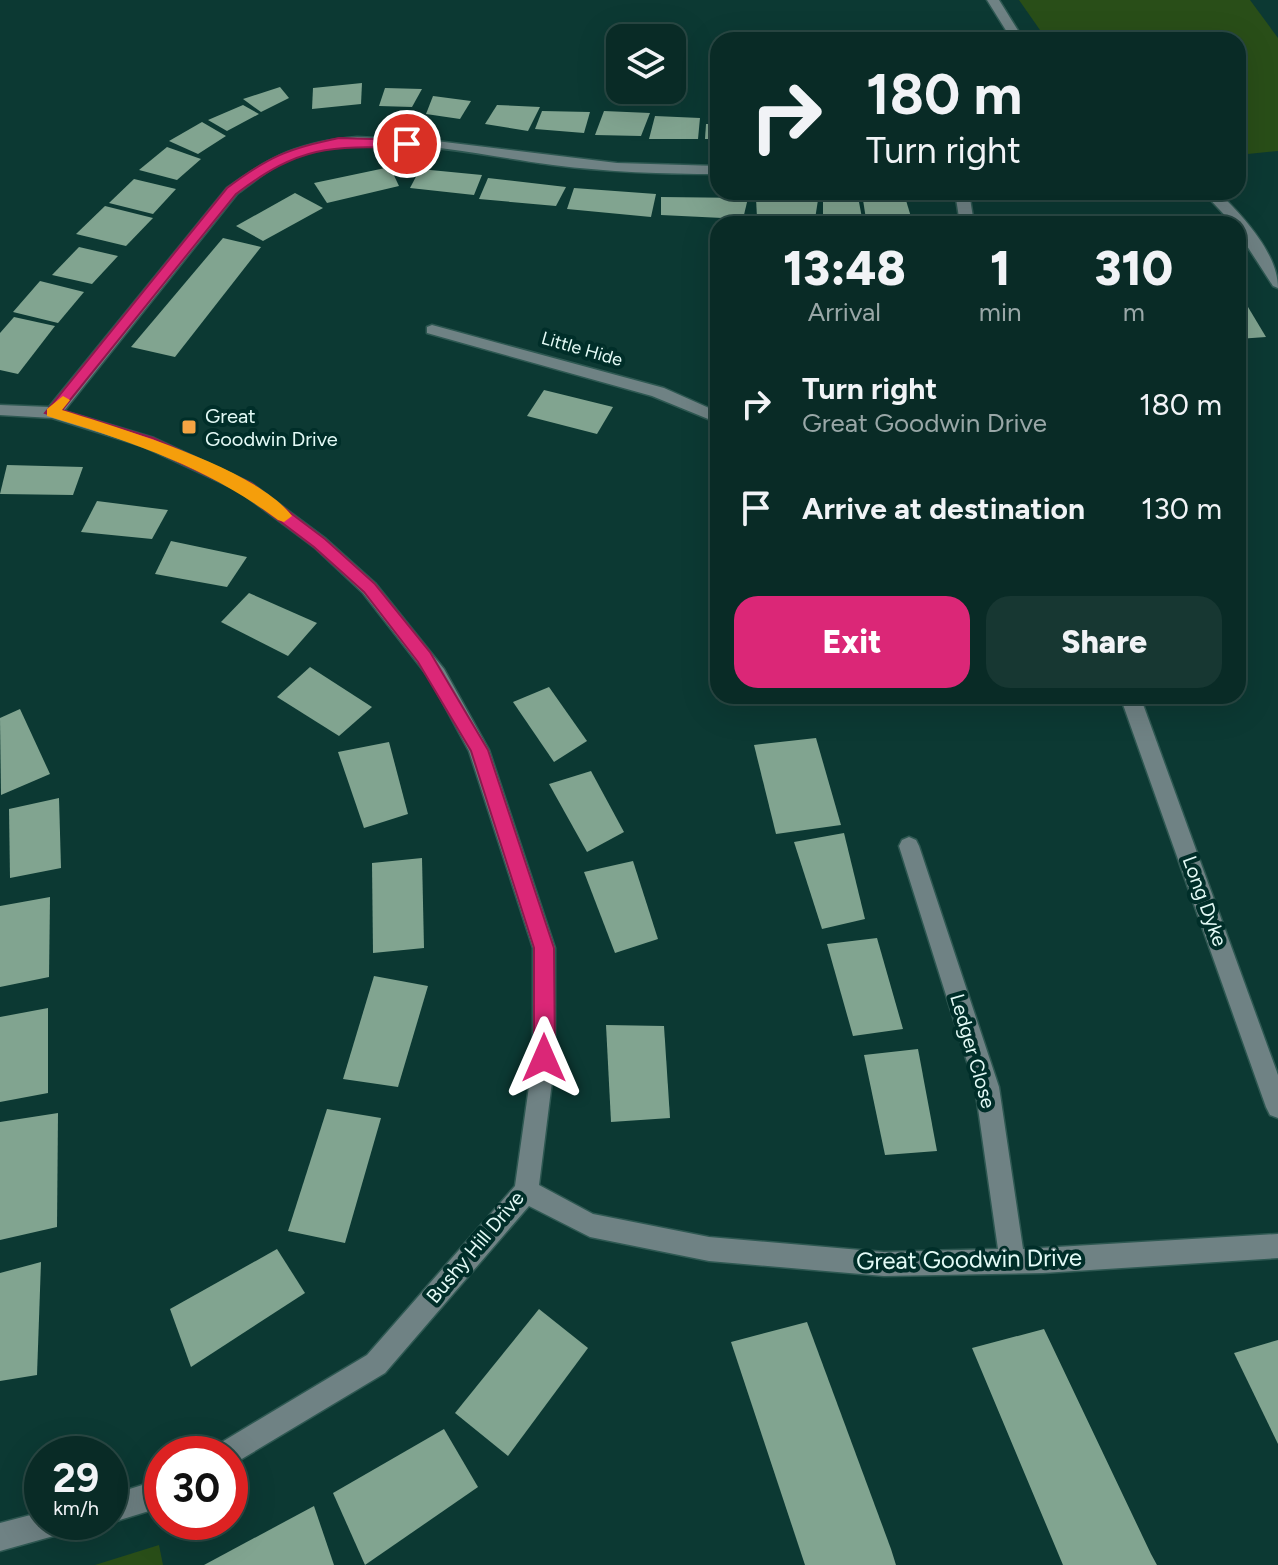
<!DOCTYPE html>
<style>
:root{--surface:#092b26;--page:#173732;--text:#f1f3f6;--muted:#99a7a7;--line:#294743;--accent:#db2777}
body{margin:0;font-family:Figtree,sans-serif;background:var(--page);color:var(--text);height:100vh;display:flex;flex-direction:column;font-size:30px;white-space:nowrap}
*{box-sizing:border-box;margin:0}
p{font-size:26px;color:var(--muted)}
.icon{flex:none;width:44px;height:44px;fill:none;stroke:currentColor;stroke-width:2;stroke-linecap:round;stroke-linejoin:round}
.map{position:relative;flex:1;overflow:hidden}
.sheet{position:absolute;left:710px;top:216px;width:536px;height:488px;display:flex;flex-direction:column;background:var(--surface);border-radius:24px;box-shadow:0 8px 32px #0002,0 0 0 2px var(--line)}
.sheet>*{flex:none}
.guide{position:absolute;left:710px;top:32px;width:536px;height:168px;border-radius:24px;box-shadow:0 8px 32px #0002,0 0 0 2px var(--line);background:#092b26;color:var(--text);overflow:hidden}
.controls{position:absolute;left:606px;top:24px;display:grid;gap:16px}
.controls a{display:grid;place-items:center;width:80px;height:80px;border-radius:16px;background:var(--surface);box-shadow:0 8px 32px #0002,0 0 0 2px var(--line);font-size:40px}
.speed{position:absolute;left:24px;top:1436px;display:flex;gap:16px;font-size:40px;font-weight:700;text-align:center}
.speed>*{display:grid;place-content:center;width:104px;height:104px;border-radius:50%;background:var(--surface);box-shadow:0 8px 32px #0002,0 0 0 2px var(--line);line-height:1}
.speed small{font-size:20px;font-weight:400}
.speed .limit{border:12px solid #d22;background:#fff;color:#111}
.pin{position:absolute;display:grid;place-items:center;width:68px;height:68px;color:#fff;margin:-34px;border:4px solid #fff;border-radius:50%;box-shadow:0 2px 8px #0007}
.me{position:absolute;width:88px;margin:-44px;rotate:0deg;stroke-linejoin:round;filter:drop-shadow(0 0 6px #0008)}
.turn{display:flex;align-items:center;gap:28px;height:168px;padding:0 24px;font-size:36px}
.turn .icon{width:104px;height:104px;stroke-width:2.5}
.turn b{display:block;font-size:56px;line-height:68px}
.eta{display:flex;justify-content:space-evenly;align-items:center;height:136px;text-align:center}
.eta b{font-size:48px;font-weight:800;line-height:56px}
.action{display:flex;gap:16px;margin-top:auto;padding:16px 24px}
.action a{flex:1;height:92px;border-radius:24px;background:var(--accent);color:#fff;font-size:32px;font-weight:800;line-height:92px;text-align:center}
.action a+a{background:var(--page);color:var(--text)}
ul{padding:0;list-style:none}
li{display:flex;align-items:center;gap:24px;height:104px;padding:0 24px}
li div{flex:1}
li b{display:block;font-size:30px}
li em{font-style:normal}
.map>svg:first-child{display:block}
.green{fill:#294e18}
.building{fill:#81a490}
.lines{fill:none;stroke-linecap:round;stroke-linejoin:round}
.minor-casing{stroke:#2e5852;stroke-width:3}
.minor{fill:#6f8284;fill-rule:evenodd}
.route{fill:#db2777;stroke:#8e194d;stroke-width:2}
.slow{fill:#f59e0b}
.poi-dot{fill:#f4a443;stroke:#002e29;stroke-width:3}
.labels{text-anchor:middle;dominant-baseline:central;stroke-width:8;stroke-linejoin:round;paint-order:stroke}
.far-street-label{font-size:18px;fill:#e3faf6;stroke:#002e29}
.poi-label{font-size:20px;fill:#e3faf6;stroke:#002e29;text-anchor:start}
.street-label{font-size:20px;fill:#e3faf6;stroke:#002e29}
.near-street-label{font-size:24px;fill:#e3faf6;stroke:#002e29}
</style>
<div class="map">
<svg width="1278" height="1565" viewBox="0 0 1278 1565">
<rect width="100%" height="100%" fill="#0c3933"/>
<!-- green -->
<g class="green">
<polygon points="1019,0 1250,0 1278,38 1278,151 1238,155 1238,40 1047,40"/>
<polygon points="159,1545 163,1565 95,1565"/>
</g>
<!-- building -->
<g class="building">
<polygon points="362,83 361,104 312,109 313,88"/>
<polygon points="280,87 289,98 261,112 243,99"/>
<polygon points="385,88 422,89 412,107 379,106"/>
<polygon points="433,96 471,101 460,119 426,114"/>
<polygon points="243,105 259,114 227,131 208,120"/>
<polygon points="497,105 540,107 528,131 485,124"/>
<polygon points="542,111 590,112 584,133 535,129"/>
<polygon points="604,111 650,113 641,136 595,135"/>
<polygon points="655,116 700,118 698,139 649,139"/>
<polygon points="202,122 226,136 198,154 169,141"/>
<polygon points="706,124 718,124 718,139 705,139"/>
<polygon points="167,147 201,159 177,180 139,170"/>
<polygon points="390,167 399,186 327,203 314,183"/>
<polygon points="420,169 482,175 474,195 410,188"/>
<polygon points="488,178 566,187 556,206 479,199"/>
<polygon points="134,179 176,189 153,214 109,203"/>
<polygon points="574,188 656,194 651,217 567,209"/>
<polygon points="295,193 323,208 263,241 236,226"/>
<polygon points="661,197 748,198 743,219 661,215"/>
<polygon points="905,197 911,217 866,219 863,200"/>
<polygon points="756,198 818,200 815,219 757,218"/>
<polygon points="823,201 859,202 862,218 823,219"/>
<polygon points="105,206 153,218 126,246 76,234"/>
<polygon points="223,238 261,247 175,357 131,347"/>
<polygon points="79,247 118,256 92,284 52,275"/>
<polygon points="40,281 84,292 58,323 13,312"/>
<polygon points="1238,297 1242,297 1266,337 1238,339"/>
<polygon points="14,317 55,326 18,374 0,370 0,333"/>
<polygon points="544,390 613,407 597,434 527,416"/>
<polygon points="7,465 83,467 73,495 0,494"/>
<polygon points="97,501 168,510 152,539 81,532"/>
<polygon points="171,541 247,557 227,587 155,574"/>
<polygon points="249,593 317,623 288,656 221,622"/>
<polygon points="310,667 372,707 339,736 277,697"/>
<polygon points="549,687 587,741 554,762 513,702"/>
<polygon points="20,709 50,774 1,795 0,718"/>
<polygon points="816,738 841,825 776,834 754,745"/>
<polygon points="389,742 408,814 364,828 338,752"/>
<polygon points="591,771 624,832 587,852 549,784"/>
<polygon points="59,798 61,868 10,878 9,809"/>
<polygon points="844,833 865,919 822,929 794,842"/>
<polygon points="422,858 424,948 373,953 372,863"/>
<polygon points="633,861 658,939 615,953 584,872"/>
<polygon points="50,897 49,977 0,987 0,906"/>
<polygon points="877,938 903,1029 853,1036 827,944"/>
<polygon points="374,976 428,986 398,1087 343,1079"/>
<polygon points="48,1008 48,1093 0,1102 0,1017"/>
<polygon points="606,1025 664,1026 670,1118 611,1122"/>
<polygon points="918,1049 937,1151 885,1155 864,1055"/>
<polygon points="327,1109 381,1118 345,1243 288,1231"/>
<polygon points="58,1113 57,1227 0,1240 0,1122"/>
<polygon points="277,1249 305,1293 191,1367 170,1309"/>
<polygon points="41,1262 37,1375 0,1381 0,1273"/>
<polygon points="539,1309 588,1348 508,1456 455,1413"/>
<polygon points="807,1322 891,1549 896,1565 805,1565 731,1342"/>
<polygon points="1044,1329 1151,1554 1157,1565 1063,1565 972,1348"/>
<polygon points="1278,1340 1278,1444 1234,1353"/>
<polygon points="444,1429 478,1487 365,1565 333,1493"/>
<polygon points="314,1506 334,1565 204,1565"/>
</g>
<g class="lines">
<!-- minor casing -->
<g class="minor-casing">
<g id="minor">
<polygon points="987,0 999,0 1024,40 1012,40"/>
<path d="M357,137L436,141L617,163L718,166V174C663,174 608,172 553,165C476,155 374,129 299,155C276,163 256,180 237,194L64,411L154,438L251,483L326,539L375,583L444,669L489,750L555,948V1058L539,1185L593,1214L709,1237L884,1252L998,1249L975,1087L899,846L902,840L909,837L916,840L919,846L999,1087L1023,1249L1278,1234V1258L1043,1273L884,1276L709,1261L590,1237L529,1206L385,1373L230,1466V1454H213L217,1445L367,1355L515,1186L533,1058V948L469,751L430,679L363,593L314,547L239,491L142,446L52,418L0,415V405L49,407L227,188C272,155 301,142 357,137Z"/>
<polygon points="955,192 969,192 974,224 960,224"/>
<path d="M1203,192H1218C1242,215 1278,253 1278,288L1273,286L1238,232V224H1233Z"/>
<polygon points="432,325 664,388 718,412 718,423 652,396 427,333 427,327"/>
<polygon points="1120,696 1140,696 1278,1075 1278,1118 1270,1115 1266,1107"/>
<polygon points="162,1479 162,1507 110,1523 109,1522 110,1495"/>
<polygon points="42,1512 42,1522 72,1522 68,1532 0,1551 0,1523"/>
</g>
</g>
<!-- minor -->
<use href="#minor" class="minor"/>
</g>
<!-- route -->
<path class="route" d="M339,138L407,140L413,144L407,148C329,146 301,145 236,194L62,410L153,438L251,483L325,539L375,584L430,652L488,750L554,948L555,1058L552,1065L544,1068L537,1065L534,1058V948L471,751L418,662L364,592L314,547L240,491L143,445L45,413L227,188C268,157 289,148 339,138Z"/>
<!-- slow -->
<path class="slow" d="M63,396L70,400L62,410C120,428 256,468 292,516L284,522L278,520C209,468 130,441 47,416V409Z"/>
<!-- markers -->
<rect class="poi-dot" x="181" y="419" width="16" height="16" rx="4"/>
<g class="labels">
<!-- far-street labels -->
<g class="far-street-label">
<text transform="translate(582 349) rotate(16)">Little Hide</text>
</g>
<!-- poi labels -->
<g class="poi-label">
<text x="205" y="416">Great<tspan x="205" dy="23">Goodwin Drive</tspan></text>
</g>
<!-- street labels -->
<g class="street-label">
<text transform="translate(1205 901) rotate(70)">Long Dyke</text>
<text transform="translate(973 1051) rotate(74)">Ledger Close</text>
<text transform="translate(475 1247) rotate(-50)">Bushy Hill Drive</text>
</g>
<!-- near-street labels -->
<g class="near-street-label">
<text transform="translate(969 1259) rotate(-1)">Great Goodwin Drive</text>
</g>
</g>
</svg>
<div class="controls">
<a><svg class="icon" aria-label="layers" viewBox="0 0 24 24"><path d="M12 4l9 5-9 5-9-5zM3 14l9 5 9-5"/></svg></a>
</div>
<div class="speed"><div>29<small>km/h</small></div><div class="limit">30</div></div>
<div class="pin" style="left:407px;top:144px;background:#d93025"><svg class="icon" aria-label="arrive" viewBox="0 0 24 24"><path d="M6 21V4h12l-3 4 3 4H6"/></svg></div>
<svg class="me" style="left:544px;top:1058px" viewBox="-20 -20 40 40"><path d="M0-17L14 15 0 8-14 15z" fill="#db2777" stroke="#fff" stroke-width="4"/></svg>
<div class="guide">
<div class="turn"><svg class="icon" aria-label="right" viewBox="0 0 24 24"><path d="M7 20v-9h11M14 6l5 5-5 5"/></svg><div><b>180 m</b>Turn right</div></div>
</div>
<section class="sheet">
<div class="eta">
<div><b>13:48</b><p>Arrival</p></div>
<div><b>1</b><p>min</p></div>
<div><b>310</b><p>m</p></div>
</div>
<ul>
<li><svg class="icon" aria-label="right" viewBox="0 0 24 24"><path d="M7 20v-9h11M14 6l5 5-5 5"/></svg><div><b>Turn right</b><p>Great Goodwin Drive</p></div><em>180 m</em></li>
<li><svg class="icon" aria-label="arrive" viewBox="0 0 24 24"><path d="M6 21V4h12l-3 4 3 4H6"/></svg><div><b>Arrive at destination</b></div><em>130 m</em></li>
</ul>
<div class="action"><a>Exit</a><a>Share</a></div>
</section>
</div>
